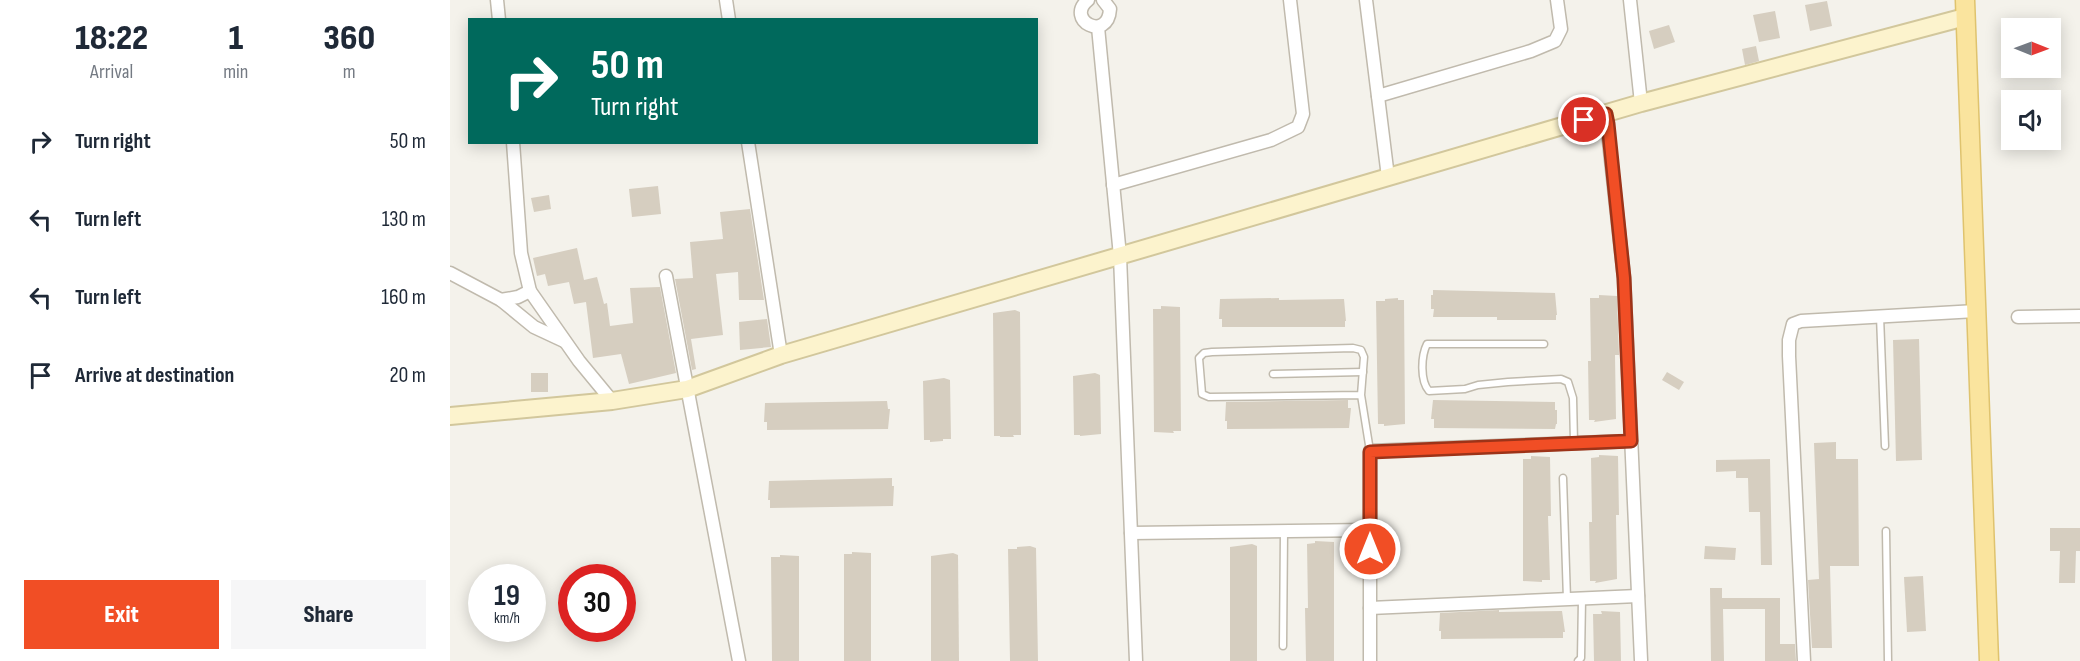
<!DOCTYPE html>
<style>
:root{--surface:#fff;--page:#f6f6f7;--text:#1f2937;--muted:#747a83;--accent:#f14e25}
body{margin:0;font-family:"Sofia Sans Condensed",sans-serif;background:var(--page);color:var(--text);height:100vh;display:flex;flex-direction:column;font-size:22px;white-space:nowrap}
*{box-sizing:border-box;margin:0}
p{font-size:20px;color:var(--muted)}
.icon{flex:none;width:33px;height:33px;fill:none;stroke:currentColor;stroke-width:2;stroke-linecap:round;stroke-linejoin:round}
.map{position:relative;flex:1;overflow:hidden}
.panel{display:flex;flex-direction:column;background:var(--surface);width:450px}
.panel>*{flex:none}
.hud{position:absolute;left:18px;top:18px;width:570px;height:126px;border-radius:0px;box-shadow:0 3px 15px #0003;background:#00695c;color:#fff;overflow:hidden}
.needle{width:39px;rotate:91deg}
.fabs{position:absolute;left:1551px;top:18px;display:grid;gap:12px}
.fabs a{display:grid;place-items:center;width:60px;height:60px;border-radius:0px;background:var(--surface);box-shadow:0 3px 15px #0003;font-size:30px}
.speed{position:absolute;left:18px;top:564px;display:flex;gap:12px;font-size:30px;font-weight:700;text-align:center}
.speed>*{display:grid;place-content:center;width:78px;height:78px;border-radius:50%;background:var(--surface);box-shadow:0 3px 15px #0003;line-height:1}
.speed small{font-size:15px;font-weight:400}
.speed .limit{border:9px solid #d22;background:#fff;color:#111}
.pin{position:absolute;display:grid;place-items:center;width:51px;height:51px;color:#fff;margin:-26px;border:3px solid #fff;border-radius:50%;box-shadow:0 2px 6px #0007}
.me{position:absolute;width:66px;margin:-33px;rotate:0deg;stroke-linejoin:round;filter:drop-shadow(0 0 4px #0008)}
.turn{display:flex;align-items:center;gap:21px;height:126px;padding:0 24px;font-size:27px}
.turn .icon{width:78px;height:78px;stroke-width:2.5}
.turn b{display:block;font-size:42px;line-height:51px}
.eta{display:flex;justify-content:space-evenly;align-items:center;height:102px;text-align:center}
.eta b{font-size:36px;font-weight:800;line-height:42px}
.button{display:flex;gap:12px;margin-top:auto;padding:12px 24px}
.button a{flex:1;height:69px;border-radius:0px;background:var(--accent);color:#fff;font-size:24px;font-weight:800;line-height:69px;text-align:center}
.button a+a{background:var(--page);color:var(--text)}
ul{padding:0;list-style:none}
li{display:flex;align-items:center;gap:18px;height:78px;padding:0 24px}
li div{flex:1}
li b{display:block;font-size:22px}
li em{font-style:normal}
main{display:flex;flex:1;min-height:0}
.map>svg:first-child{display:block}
.building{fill:#d6cec0}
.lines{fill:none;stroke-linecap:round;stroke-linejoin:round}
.lane-casing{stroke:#c0baad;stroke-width:9}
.street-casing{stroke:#c0baad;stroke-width:15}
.secondary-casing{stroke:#d2c79c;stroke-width:20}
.primary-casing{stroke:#dfc36e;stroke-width:21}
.lane{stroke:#fff;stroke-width:6}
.street{stroke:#fff;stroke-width:12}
.secondary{stroke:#fcf3cd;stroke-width:16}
.primary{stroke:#fae49e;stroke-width:18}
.route-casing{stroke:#9d3318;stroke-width:15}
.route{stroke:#f14e25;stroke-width:10}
</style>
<main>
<section class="panel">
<div class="eta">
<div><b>18:22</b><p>Arrival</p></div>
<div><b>1</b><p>min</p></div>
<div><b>360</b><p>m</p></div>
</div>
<ul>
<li><svg class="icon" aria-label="right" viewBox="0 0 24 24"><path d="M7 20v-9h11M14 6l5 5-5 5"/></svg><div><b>Turn right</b></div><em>50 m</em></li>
<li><svg class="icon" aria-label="left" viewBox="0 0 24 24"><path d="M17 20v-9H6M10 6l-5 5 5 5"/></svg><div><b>Turn left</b></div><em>130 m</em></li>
<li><svg class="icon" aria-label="left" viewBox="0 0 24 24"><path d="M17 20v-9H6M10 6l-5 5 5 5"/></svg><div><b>Turn left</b></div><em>160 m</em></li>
<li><svg class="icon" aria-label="arrive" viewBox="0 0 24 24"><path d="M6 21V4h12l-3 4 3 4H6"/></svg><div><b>Arrive at destination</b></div><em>20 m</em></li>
</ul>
<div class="button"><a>Exit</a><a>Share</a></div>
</section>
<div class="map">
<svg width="1630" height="661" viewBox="0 0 1630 661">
<rect width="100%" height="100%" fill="#f4f2eb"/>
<!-- building -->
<g class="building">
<polygon points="1377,1 1382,26 1360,31 1355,5"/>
<polygon points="1325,11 1330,38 1309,42 1303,15"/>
<polygon points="1219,25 1225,42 1204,49 1199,31"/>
<polygon points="1306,46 1309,61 1295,65 1292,49"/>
<polygon points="208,186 211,214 182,217 179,189"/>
<polygon points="99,195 101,209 84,212 81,198"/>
<polygon points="300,209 314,300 289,300 288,272 266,274 273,335 241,339 246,369 242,370 225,279 243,278 240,242 273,239 270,212"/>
<polygon points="127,248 134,280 147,277 154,304 157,303 160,326 183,323 180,288 210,287 226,373 179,384 171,354 143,358 136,302 124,304 119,282 98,286 95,274 87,276 83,258"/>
<polygon points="983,290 1105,293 1107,315 1106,315 1106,320 1047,320 1047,317 983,317 984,309 981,309 981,295 983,295"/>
<polygon points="1149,295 1167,296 1169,355 1165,355 1166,419 1144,422 1145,420 1139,420 1138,361 1141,361 1140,298 1149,298"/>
<polygon points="829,298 829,300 894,299 896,321 895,321 895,327 772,327 772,319 769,319 770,299"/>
<polygon points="948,298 948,300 954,300 955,424 934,426 934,424 928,424 926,301 935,301 935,299"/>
<polygon points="711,306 730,307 731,431 723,431 724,433 704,432 703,309 711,309"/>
<polygon points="565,310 570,312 571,435 563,435 564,437 550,437 550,436 544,436 543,313"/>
<polygon points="317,319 321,347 290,350 289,322"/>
<polygon points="1469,339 1472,460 1446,461 1443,340"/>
<polygon points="1217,372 1234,382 1229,390 1212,380"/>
<rect x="81" y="373" width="17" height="19"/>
<polygon points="645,373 650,375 651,434 630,436 630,435 624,435 623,376"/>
<polygon points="494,378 500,380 501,439 493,439 493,441 480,442 480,440 474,440 473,381"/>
<polygon points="898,400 898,408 901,408 899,428 777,429 777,421 775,421 776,402"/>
<polygon points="983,400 1105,402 1105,410 1107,410 1107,424 1106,424 1105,429 984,428 984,419 981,419"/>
<polygon points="437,401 438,409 440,409 438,429 317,430 317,422 314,422 315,403"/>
<polygon points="1386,442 1386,459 1408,459 1409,566 1380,566 1382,648 1362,648 1358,580 1369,579 1364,443"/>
<polygon points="1149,455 1168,456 1169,515 1166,515 1167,579 1145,583 1146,581 1140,581 1139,522 1142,522 1141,458 1149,457"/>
<polygon points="1081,456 1100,457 1101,516 1098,516 1100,580 1092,580 1092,582 1073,581 1073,459 1081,459"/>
<polygon points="1320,459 1322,565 1311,565 1310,512 1299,512 1298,478 1286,478 1286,471 1266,472 1266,460"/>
<polygon points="442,478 442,486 444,486 443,506 320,508 320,500 318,500 319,481"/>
<polygon points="1600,528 1630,528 1630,551 1626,551 1625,583 1609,583 1610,551 1600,551"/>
<polygon points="865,541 884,542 884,661 856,661 855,608 858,608 857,544 865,543"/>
<polygon points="802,544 807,546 807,661 780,661 780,547"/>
<polygon points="580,546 586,548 588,661 560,661 558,549 567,549 567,547"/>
<polygon points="1255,546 1286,548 1285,560 1254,559"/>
<polygon points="402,552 421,553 421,661 394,661 394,554 402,554"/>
<polygon points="503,553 508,555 509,661 481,661 481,556"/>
<polygon points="330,555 349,556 349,661 322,661 321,557 330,557"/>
<polygon points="1473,576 1476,631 1457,632 1454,577"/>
<polygon points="1260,588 1272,588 1272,598 1330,598 1330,644 1345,644 1346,661 1315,661 1315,609 1273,609 1274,661 1261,661"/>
<polygon points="1049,610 1049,612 1112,611 1115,632 1113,632 1113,638 991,639 991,631 989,631 990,613"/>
<polygon points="1151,611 1170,612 1171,661 1144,661 1143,614 1152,614"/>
</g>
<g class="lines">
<!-- lane casing -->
<g class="lane-casing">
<g id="lane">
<polyline points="1430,316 1435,446"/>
<path d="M1094,344H977C971,356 970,381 979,391L1015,389L1028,385L1058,382L1111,379L1118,382L1123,398L1124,443"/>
<polyline points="823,374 913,372"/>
<polyline points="911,395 759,397 752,394 749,358 754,353 762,352 903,348 911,350 914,357 911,395 920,451"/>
<polyline points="1113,478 1117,599"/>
<polyline points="1436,531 1438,661"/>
<polyline points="833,646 834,531"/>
<polyline points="1128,661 1131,658 1132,599"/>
</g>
</g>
<!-- street casing -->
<g class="street-casing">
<g id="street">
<polyline points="47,0 49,20"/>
<polyline points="276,0 279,20"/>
<path d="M638,0C614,20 658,43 660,9L653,0"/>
<polyline points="916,0 938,177"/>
<polyline points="1180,0 1191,103"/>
<polyline points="648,27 670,256 686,661"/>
<polyline points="928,96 1081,51 1105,41 1111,29 1107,0"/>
<polyline points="1156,114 1174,278 1191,660"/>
<polyline points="63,142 71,253 80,291 129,361 162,401"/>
<polyline points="298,142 331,355"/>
<polyline points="663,185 821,140 848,127 853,114 840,0"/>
<polyline points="0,273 51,300 84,327 114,341"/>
<polyline points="216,276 289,661"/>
<polyline points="51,300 68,297 80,291"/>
<polyline points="1568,317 1630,316"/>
<polyline points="681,533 920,530"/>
<polyline points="920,608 1188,596"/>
<polyline points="920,661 920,451 1181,441"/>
<polyline points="1354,661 1339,356 1339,340 1343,324 1351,321 1526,311"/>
</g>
</g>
<!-- secondary casing -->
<g class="secondary-casing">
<polyline id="secondary" points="0,416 162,401 237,389 331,355 1191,103 1515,17"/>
</g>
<!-- primary casing -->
<g class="primary-casing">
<polyline id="primary" points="1515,0 1539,661"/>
</g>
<!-- lane -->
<use href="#lane" class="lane"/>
<!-- street -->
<use href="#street" class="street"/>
<!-- secondary -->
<use href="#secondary" class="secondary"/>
<!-- primary -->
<use href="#primary" class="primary"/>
</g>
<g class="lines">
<!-- route casing -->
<g class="route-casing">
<polyline id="route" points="920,549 920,452 1181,441 1174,278 1158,124 1156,114 1134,120"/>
</g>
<!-- route -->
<use href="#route" class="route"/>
</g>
</svg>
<div class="fabs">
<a><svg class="needle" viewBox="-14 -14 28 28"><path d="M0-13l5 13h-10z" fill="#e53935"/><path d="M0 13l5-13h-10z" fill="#747a83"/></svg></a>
<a><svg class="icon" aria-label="sound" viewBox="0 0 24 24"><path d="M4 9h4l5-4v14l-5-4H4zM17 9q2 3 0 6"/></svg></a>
</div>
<div class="speed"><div>19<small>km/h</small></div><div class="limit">30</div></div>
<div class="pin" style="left:1134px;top:120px;background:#d93025"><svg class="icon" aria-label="arrive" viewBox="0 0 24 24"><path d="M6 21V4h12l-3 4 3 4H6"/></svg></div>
<svg class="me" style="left:920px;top:549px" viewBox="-20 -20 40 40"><circle r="17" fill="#f14e25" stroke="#fff" stroke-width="3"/><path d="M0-11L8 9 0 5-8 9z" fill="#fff"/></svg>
<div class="hud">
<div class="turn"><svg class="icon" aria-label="right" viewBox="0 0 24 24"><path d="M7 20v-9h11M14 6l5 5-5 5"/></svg><div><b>50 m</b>Turn right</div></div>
</div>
</div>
</main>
